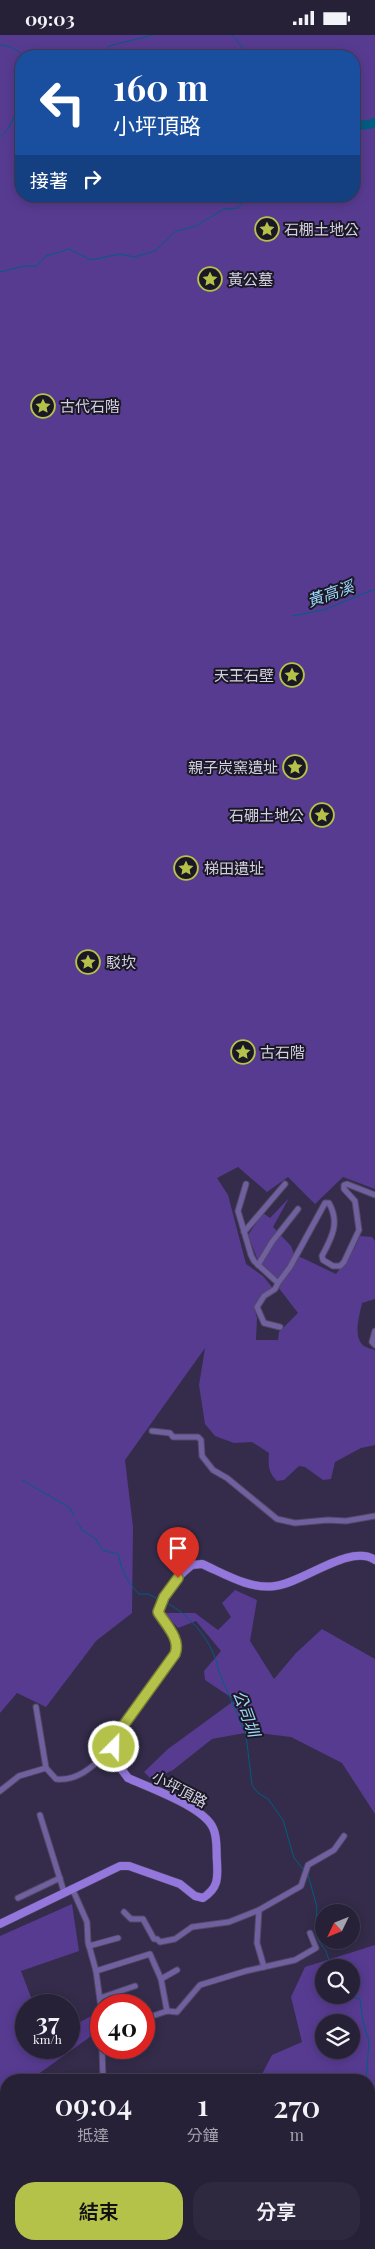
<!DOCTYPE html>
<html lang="zh-TW">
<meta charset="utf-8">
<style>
:root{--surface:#272138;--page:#2f2940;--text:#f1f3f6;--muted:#a4a3ae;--line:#433e53;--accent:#b5c24a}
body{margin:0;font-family:"Playfair Display","Noto Sans TC",serif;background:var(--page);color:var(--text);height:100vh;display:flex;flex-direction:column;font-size:19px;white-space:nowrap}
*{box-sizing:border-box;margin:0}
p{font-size:16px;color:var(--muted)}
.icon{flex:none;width:28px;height:28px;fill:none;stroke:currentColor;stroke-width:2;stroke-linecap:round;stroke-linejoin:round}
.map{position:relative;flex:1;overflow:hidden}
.side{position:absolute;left:0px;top:2039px;width:375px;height:176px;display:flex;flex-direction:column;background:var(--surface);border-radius:20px 20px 0 0;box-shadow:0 2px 12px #0003,0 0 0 1px var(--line)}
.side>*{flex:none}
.top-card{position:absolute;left:15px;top:15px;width:345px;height:152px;border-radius:20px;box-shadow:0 2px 12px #0003,0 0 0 1px var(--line);background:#1a4fa0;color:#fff;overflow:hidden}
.needle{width:32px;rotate:227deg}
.buttons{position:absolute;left:315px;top:1869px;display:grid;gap:10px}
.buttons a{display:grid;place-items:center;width:45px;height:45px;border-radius:50%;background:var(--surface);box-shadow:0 2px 12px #0003,0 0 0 1px var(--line);font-size:25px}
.speed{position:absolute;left:15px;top:1959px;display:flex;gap:10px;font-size:25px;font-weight:700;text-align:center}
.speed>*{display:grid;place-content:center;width:65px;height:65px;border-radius:50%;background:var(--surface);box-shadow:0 2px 12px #0003,0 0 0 1px var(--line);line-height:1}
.speed small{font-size:12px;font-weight:400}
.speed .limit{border:8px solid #d22;background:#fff;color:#111}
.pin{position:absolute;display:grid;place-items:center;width:42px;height:42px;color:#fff;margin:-51px -21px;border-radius:50% 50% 50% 0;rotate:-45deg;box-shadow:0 0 5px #0007}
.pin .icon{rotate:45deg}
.me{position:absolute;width:55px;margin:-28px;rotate:23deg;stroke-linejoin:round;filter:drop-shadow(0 0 4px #0008)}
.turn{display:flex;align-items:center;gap:18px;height:105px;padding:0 15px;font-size:22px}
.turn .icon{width:65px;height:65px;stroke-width:2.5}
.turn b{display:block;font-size:35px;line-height:42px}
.then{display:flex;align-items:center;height:48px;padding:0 15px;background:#0003;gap:10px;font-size:19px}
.eta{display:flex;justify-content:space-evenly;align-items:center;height:85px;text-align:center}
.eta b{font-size:30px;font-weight:600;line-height:35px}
.primary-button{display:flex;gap:10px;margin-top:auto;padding:10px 15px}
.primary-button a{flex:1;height:58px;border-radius:20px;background:var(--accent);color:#111;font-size:20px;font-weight:600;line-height:58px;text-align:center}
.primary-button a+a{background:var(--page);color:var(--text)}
.status{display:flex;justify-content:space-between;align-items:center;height:35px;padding:0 25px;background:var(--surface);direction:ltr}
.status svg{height:14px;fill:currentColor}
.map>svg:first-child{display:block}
.green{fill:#573b91;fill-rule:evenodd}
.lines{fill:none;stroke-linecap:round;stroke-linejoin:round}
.stream{stroke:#015d84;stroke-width:1}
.river{stroke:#015d84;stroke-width:9}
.street-casing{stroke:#514a66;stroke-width:7}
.secondary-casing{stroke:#514a66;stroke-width:9}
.street{stroke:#71609f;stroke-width:5}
.secondary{stroke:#9477dc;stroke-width:8}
.route-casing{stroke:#767e30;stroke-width:12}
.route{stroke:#b5c24a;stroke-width:9}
.labels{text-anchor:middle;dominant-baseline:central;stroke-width:4;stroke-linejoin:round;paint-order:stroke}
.poi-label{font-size:15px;fill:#d4d0e3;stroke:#1b1825;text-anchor:start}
.street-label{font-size:15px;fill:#d4d0e3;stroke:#1b1825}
.water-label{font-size:16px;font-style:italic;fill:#9cd6f8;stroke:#1b1825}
</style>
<div class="status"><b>09:03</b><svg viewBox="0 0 49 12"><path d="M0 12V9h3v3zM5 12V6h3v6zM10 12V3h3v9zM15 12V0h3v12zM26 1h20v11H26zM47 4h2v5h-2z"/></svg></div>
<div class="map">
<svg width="375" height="2214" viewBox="0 0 375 2214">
<rect width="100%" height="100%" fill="#342c4a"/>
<!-- green -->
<g class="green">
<path d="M0,0H375V1154L343,1142L315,1169L288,1142L267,1157L238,1132L217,1143L228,1160L246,1229L263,1241L272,1252L254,1271L257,1283L256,1305H278L279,1297L298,1278L258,1226L248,1200L263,1178L270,1183L289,1163L273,1192L291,1211L294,1219L336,1239L354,1214L360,1201L372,1202L375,1206V1264L362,1268C360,1279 352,1302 364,1311C367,1313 372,1314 375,1315V1410L361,1413L335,1427L331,1444L323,1445L305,1432L299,1431L284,1445L277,1446C268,1437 268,1430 269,1418L252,1407L234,1408L215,1401L205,1389L199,1350L205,1313L125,1425L133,1492L132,1578L96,1606L46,1672L17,1658L0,1678ZM21,21H354V161H21Z"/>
<polygon points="235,1555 257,1565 250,1606 274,1644 296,1618 322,1594 375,1624 375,1779 342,1728 291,1702 250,1697 212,1704 173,1735 152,1745 144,1737 168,1714 235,1665 205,1645 204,1636 221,1616 196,1586 178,1593 164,1578 195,1578 218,1595 231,1582 222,1568"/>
<polygon points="72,1869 79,1916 21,1936 34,1970 26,1970 26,2012 69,2012 69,1993 97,1978 101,1994 30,2045 6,2045 6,2094 0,2099 0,1901"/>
<path d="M375,1910V2179L369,2178V2045H259L272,2020L302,2007L291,1962L305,1932ZM351,1932V1960H324V1932ZM324,1988H351V2015H324Z"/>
<polygon points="6,2179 6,2209 367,2209 365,2214 332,2214 323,2210 319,2214 0,2214 0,2183"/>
</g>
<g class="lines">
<!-- stream -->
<g class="stream">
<polyline points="232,0 250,21"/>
<polyline points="0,10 11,12 26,21"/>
<polyline points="67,21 68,21"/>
<polyline points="102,21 109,11 153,0"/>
<polyline points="0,102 8,94 21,67"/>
<polyline points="0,237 24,231 37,231 46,221 69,214 91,225 120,219 134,222 155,216 176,196 194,192 224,174 238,173 249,161"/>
<polyline points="292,581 324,575 375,554"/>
<polyline points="22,1445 70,1473 74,1481"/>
<path d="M77,1487L83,1496L96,1504L102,1515L118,1519C122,1536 126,1546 139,1559H148L158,1564"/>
<path d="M165,1567C191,1580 214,1608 219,1637L246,1700L252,1750L258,1758L268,1764L283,1785L294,1823L303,1834"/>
<polyline points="308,1840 317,1872 315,1896 319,1907 326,1916 331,1932"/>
<polyline points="347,1960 360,1964 363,1986 369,2007 366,2045"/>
<polyline points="272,2209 273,2214"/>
</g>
<!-- river -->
<polyline class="river" points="354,91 372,89 375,87"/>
<!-- street casing -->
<g class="street-casing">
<g id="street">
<path d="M246,1149L238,1176L251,1220L254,1226L278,1248L290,1232L325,1168H329C340,1188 332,1202 322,1221L323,1225L333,1231H340L344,1227L359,1195L355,1166L344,1154V1150L347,1149L375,1160"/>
<polyline points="244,1197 285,1149"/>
<polyline points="258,1230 272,1207 298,1174"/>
<polyline points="278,1248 275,1254 264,1261 257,1272 264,1288 280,1292"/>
<polyline points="375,1296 372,1307 375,1310"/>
<polyline points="152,1396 170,1398 173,1402 198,1402 201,1405 202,1421 213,1435 227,1443 277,1484 295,1488 328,1485 346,1486 375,1481"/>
<polyline points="36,1672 46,1733"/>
<path d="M0,1756L19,1741L46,1733L56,1744C80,1747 97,1727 114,1712"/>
<polyline points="40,1780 64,1857"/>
<polyline points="72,1853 87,1887 88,1907 96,1936 101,1973"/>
<polyline points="18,1863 60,1843"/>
<polyline points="259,1875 301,1851 308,1830 334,1815 344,1801"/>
<polyline points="124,1877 131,1884 143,1884 154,1904 157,1904 160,1907 175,1904 192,1892 229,1887 259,1875 257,1908 264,1932"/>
<polyline points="89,1911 118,1903"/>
<polyline points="96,1936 150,1919 161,1944 167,1976"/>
<polyline points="161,1944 177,1935"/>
<polyline points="100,1963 135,1951"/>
<polyline points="144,1984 167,1976 177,1977 200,1950 246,1936 295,1925 316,1913 310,1898"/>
<polyline points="102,2012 103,2045"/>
<polyline points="0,2151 6,2153"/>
</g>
</g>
<!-- secondary casing -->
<g class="secondary-casing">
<path id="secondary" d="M0,1889L120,1831H129L180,1849L195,1861L203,1863C218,1853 218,1844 217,1827C216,1816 218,1803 213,1793C204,1772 150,1753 128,1743L122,1735L114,1712L123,1691L175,1619C181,1604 166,1590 158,1577C162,1558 177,1542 192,1530L202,1529C223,1538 250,1555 275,1551C303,1548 350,1508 375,1525"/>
</g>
<!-- street -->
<use href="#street" class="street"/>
<!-- secondary -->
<use href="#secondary" class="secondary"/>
</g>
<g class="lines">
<!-- route casing -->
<g class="route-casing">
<path id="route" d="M114,1712L123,1691L175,1619C181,1604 166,1590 158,1577L164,1562L178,1543"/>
</g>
<!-- route -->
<use href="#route" class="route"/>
</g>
<!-- icons -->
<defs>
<g id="sight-ring" transform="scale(1.25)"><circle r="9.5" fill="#1b1825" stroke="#b5c24a" stroke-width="1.5"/><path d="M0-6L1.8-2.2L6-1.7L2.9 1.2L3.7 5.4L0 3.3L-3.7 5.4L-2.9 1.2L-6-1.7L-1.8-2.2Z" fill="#b5c24a"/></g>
</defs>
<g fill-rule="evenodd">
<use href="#sight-ring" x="267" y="194"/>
<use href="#sight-ring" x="210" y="244"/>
<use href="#sight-ring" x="43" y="371"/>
<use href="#sight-ring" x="292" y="640"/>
<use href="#sight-ring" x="295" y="732"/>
<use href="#sight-ring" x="322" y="780"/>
<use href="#sight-ring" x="186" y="833"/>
<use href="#sight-ring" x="88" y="927"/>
<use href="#sight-ring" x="243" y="1017"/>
</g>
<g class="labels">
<!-- poi labels -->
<g class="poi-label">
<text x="284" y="194">石棚土地公</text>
<text x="228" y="244">黃公墓</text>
<text x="60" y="371">古代石階</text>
<text x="274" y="640" text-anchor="end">天王石壁</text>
<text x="278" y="732" text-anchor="end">親子炭窯遺址</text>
<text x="304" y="780" text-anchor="end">石硼土地公</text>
<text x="204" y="833">梯田遺址</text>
<text x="106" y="927">駁坎</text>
<text x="260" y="1017">古石階</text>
</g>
<!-- street labels -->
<g class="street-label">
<text transform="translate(180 1754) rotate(28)">小坪頂路</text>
</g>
<!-- water labels -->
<g class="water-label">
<text transform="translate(330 558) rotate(-19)">黃高溪</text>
<text transform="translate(247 1678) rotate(70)">公司圳</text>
</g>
</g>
</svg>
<div class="buttons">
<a><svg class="needle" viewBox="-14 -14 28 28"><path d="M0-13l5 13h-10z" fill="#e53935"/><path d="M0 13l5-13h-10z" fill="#a4a3ae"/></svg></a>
<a><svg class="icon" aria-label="search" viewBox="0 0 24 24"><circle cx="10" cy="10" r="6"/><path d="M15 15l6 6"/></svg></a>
<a><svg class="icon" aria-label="layers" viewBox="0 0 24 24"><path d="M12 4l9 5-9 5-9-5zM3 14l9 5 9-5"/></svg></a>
</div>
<div class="speed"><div>37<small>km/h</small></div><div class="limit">40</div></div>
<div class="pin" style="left:178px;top:1543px;background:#d93025"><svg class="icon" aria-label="arrive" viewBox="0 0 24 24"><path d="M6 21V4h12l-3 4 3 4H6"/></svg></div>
<svg class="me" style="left:114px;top:1712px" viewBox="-20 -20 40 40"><circle r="17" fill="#b5c24a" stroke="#fff" stroke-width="3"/><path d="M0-11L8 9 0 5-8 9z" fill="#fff"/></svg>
<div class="top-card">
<div class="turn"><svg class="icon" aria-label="left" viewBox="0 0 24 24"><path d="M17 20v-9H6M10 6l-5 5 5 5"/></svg><div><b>160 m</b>小坪頂路</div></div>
<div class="then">接著<svg class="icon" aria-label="right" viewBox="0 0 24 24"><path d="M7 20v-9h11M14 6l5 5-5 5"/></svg></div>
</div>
<section class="side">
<div class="eta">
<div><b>09:04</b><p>抵達</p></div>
<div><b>1</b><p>分鐘</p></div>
<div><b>270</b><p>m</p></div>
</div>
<div class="primary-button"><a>結束</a><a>分享</a></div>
</section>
</div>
